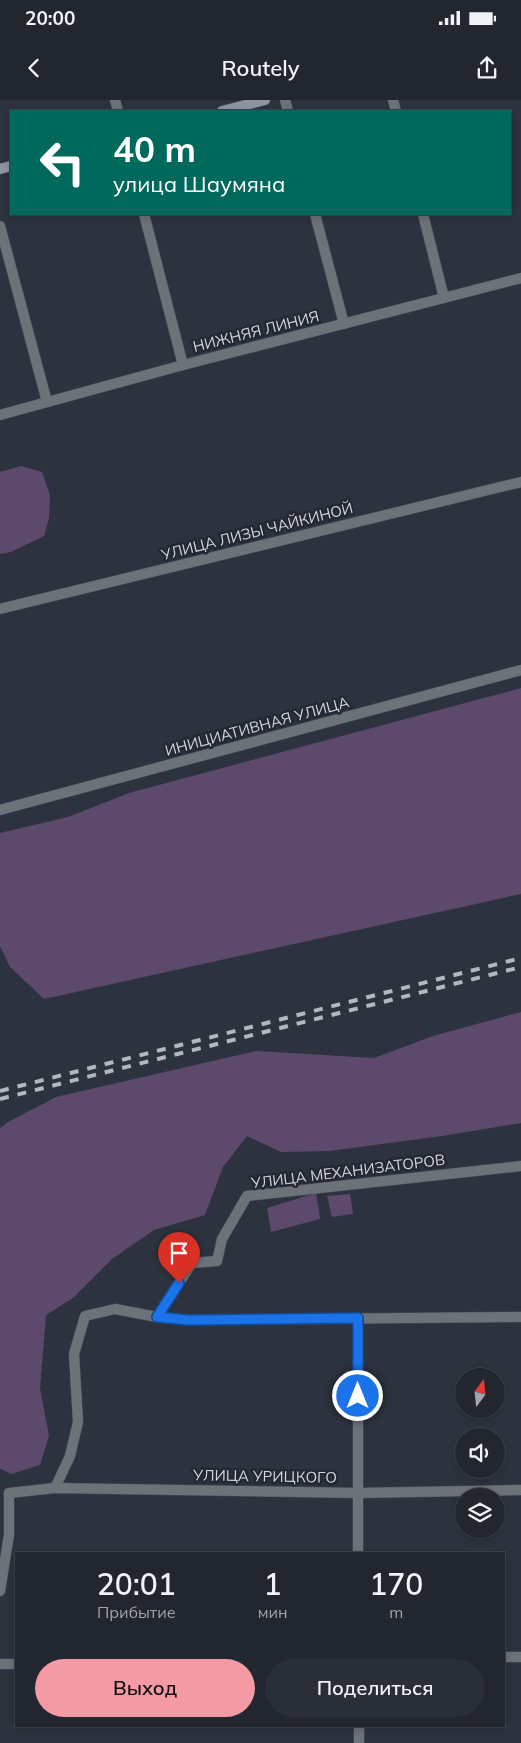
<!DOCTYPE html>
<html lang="ru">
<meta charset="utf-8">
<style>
:root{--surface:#22262f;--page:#2a2e37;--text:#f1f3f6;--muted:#a2a5aa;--line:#3f434b;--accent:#f49aa5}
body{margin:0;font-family:Mulish,sans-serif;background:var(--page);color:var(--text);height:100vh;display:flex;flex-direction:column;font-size:19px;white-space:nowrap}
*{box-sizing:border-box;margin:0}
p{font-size:16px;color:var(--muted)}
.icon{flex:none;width:28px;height:28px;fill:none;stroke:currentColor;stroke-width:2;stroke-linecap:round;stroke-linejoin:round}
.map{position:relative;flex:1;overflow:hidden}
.side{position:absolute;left:15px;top:1452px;width:490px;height:175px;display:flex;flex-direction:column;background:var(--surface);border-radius:0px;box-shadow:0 2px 8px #0003,0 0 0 1px var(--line)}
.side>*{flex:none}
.hud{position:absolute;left:10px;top:10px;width:501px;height:105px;border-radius:0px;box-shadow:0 2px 8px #0003,0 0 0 1px var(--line);background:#00695c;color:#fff;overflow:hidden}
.needle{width:32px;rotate:15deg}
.tools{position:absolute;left:455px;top:1268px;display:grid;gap:10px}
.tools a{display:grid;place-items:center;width:50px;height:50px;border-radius:50%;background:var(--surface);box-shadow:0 2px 8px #0003,0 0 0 1px var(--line);font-size:25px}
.pin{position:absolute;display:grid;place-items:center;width:42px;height:42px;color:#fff;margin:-51px -21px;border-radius:50% 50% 50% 0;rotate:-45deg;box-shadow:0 0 5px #0007}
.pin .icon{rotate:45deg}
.me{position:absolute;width:55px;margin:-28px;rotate:0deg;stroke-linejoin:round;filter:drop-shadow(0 0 4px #0008)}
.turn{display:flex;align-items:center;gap:18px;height:105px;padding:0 20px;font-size:22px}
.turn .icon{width:65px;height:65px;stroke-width:2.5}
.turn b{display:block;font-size:35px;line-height:42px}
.eta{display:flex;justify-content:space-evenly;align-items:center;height:85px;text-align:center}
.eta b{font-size:30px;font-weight:600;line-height:35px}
.button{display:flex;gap:10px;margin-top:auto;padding:10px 20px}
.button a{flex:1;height:58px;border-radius:30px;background:var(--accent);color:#111;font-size:20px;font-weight:600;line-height:58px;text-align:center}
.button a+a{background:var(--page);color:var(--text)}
.status{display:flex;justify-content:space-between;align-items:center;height:35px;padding:0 25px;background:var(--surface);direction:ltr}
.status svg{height:14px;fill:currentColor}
header{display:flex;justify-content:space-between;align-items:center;height:65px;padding:0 20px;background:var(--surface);font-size:22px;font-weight:600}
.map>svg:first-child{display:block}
.green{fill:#5d496b}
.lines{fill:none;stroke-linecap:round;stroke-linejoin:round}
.minor-casing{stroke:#4b505c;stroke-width:11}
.secondary-casing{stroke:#4b505c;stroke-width:11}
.minor{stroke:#6d7278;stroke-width:10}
.secondary{stroke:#8d959f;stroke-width:10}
.rail{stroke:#b3b7c1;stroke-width:4;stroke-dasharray:9 9;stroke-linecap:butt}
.route-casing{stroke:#114b97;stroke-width:12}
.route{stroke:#1a73e8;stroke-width:9}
.labels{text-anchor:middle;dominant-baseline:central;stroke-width:5;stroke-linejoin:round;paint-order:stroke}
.street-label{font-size:15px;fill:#d3d6df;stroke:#242835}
</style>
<div class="status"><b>20:00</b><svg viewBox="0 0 49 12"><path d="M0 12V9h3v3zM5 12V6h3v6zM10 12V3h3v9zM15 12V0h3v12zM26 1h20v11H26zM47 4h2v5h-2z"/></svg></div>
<header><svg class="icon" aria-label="back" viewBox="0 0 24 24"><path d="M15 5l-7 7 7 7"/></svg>Routely<svg class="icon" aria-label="share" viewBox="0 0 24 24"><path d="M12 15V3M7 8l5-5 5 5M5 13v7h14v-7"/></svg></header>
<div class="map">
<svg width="521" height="1643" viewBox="0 0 521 1643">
<rect width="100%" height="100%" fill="#2d323f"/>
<!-- green -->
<g class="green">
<polygon points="21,366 42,372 50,395 49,418 44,436 11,452 0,454 0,372"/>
<polygon points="521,588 521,794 44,899 10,867 0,846 0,733 68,717 129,693"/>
<polygon points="521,912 521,1023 442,1036 329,1051 281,1052 247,1036 223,1067 205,1115 154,1130 112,1159 73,1198 46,1215 40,1288 49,1336 40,1365 12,1374 0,1369 0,1028 8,1022 56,997 256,951 374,958 433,936"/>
<polygon points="316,1093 320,1119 271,1132 267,1108"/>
<polygon points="350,1094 353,1114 332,1117 327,1096"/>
</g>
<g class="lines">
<!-- minor casing -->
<g class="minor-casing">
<g id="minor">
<polyline points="115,0 118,11"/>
<polyline points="285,0 288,11"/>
<polyline points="393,0 396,11"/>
<polyline points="144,114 183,265"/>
<polyline points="315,114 344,224"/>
<polyline points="423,114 444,198"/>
<polyline points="0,126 47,302"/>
<polyline points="0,315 183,265 521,178"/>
<polyline points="0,509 521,382"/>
<polyline points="0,710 521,570"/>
<polyline points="157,1217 192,1163 217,1161 222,1139 247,1096 521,1066"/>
<polyline points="358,1218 358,1454"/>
<polyline points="55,1388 70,1356 78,1322 74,1254 85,1216 115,1209 157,1217 188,1220 521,1217"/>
<polyline points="0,1491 9,1435 9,1393 55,1388 358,1393 521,1390"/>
<polyline points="504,1557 521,1557"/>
<polyline points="0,1564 16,1564"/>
<polyline points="359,1626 359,1643"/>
</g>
</g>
<!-- secondary casing -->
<g class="secondary-casing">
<g id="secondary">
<polyline points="222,11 265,0"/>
<polyline points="0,69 11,66"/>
</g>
</g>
<!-- minor -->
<use href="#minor" class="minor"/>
<!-- secondary -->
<use href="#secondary" class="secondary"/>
<!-- rail -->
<g class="rail">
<polyline points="0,991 521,858"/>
<polyline points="0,999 521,867"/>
</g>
</g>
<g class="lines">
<!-- route casing -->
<g class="route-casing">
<polyline id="route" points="179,1183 157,1217 188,1220 358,1218 358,1296"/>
</g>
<!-- route -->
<use href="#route" class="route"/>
</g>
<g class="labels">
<!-- street labels -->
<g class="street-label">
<text transform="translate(256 231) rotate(-14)">НИЖНЯЯ ЛИНИЯ</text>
<text transform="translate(257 431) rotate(-14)">УЛИЦА ЛИЗЫ ЧАЙКИНОЙ</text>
<text transform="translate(257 626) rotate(-15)">ИНИЦИАТИВНАЯ УЛИЦА</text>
<text transform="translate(348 1071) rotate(-7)">УЛИЦА МЕХАНИЗАТОРОВ</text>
<text transform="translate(265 1376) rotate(1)">УЛИЦА УРИЦКОГО</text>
</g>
</g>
</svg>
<div class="tools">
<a><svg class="needle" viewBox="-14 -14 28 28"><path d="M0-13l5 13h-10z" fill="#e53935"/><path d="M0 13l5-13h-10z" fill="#a2a5aa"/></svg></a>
<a><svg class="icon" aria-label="sound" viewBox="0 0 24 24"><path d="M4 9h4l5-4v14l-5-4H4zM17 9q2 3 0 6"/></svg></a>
<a><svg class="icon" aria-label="layers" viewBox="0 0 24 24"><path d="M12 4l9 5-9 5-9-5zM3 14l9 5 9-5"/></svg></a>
</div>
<div class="pin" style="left:179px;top:1183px;background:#d93025"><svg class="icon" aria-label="arrive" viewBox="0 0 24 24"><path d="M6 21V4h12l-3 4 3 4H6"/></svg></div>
<svg class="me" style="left:358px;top:1296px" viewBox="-20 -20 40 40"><circle r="17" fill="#1a73e8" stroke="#fff" stroke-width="3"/><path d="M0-11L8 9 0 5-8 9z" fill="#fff"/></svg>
<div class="hud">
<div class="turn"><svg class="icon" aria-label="left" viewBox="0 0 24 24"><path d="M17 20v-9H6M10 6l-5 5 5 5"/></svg><div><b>40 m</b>улица Шаумяна</div></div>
</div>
<section class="side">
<div class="eta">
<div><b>20:01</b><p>Прибытие</p></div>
<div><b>1</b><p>мин</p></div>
<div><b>170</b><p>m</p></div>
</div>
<div class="button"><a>Выход</a><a>Поделиться</a></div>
</section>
</div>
